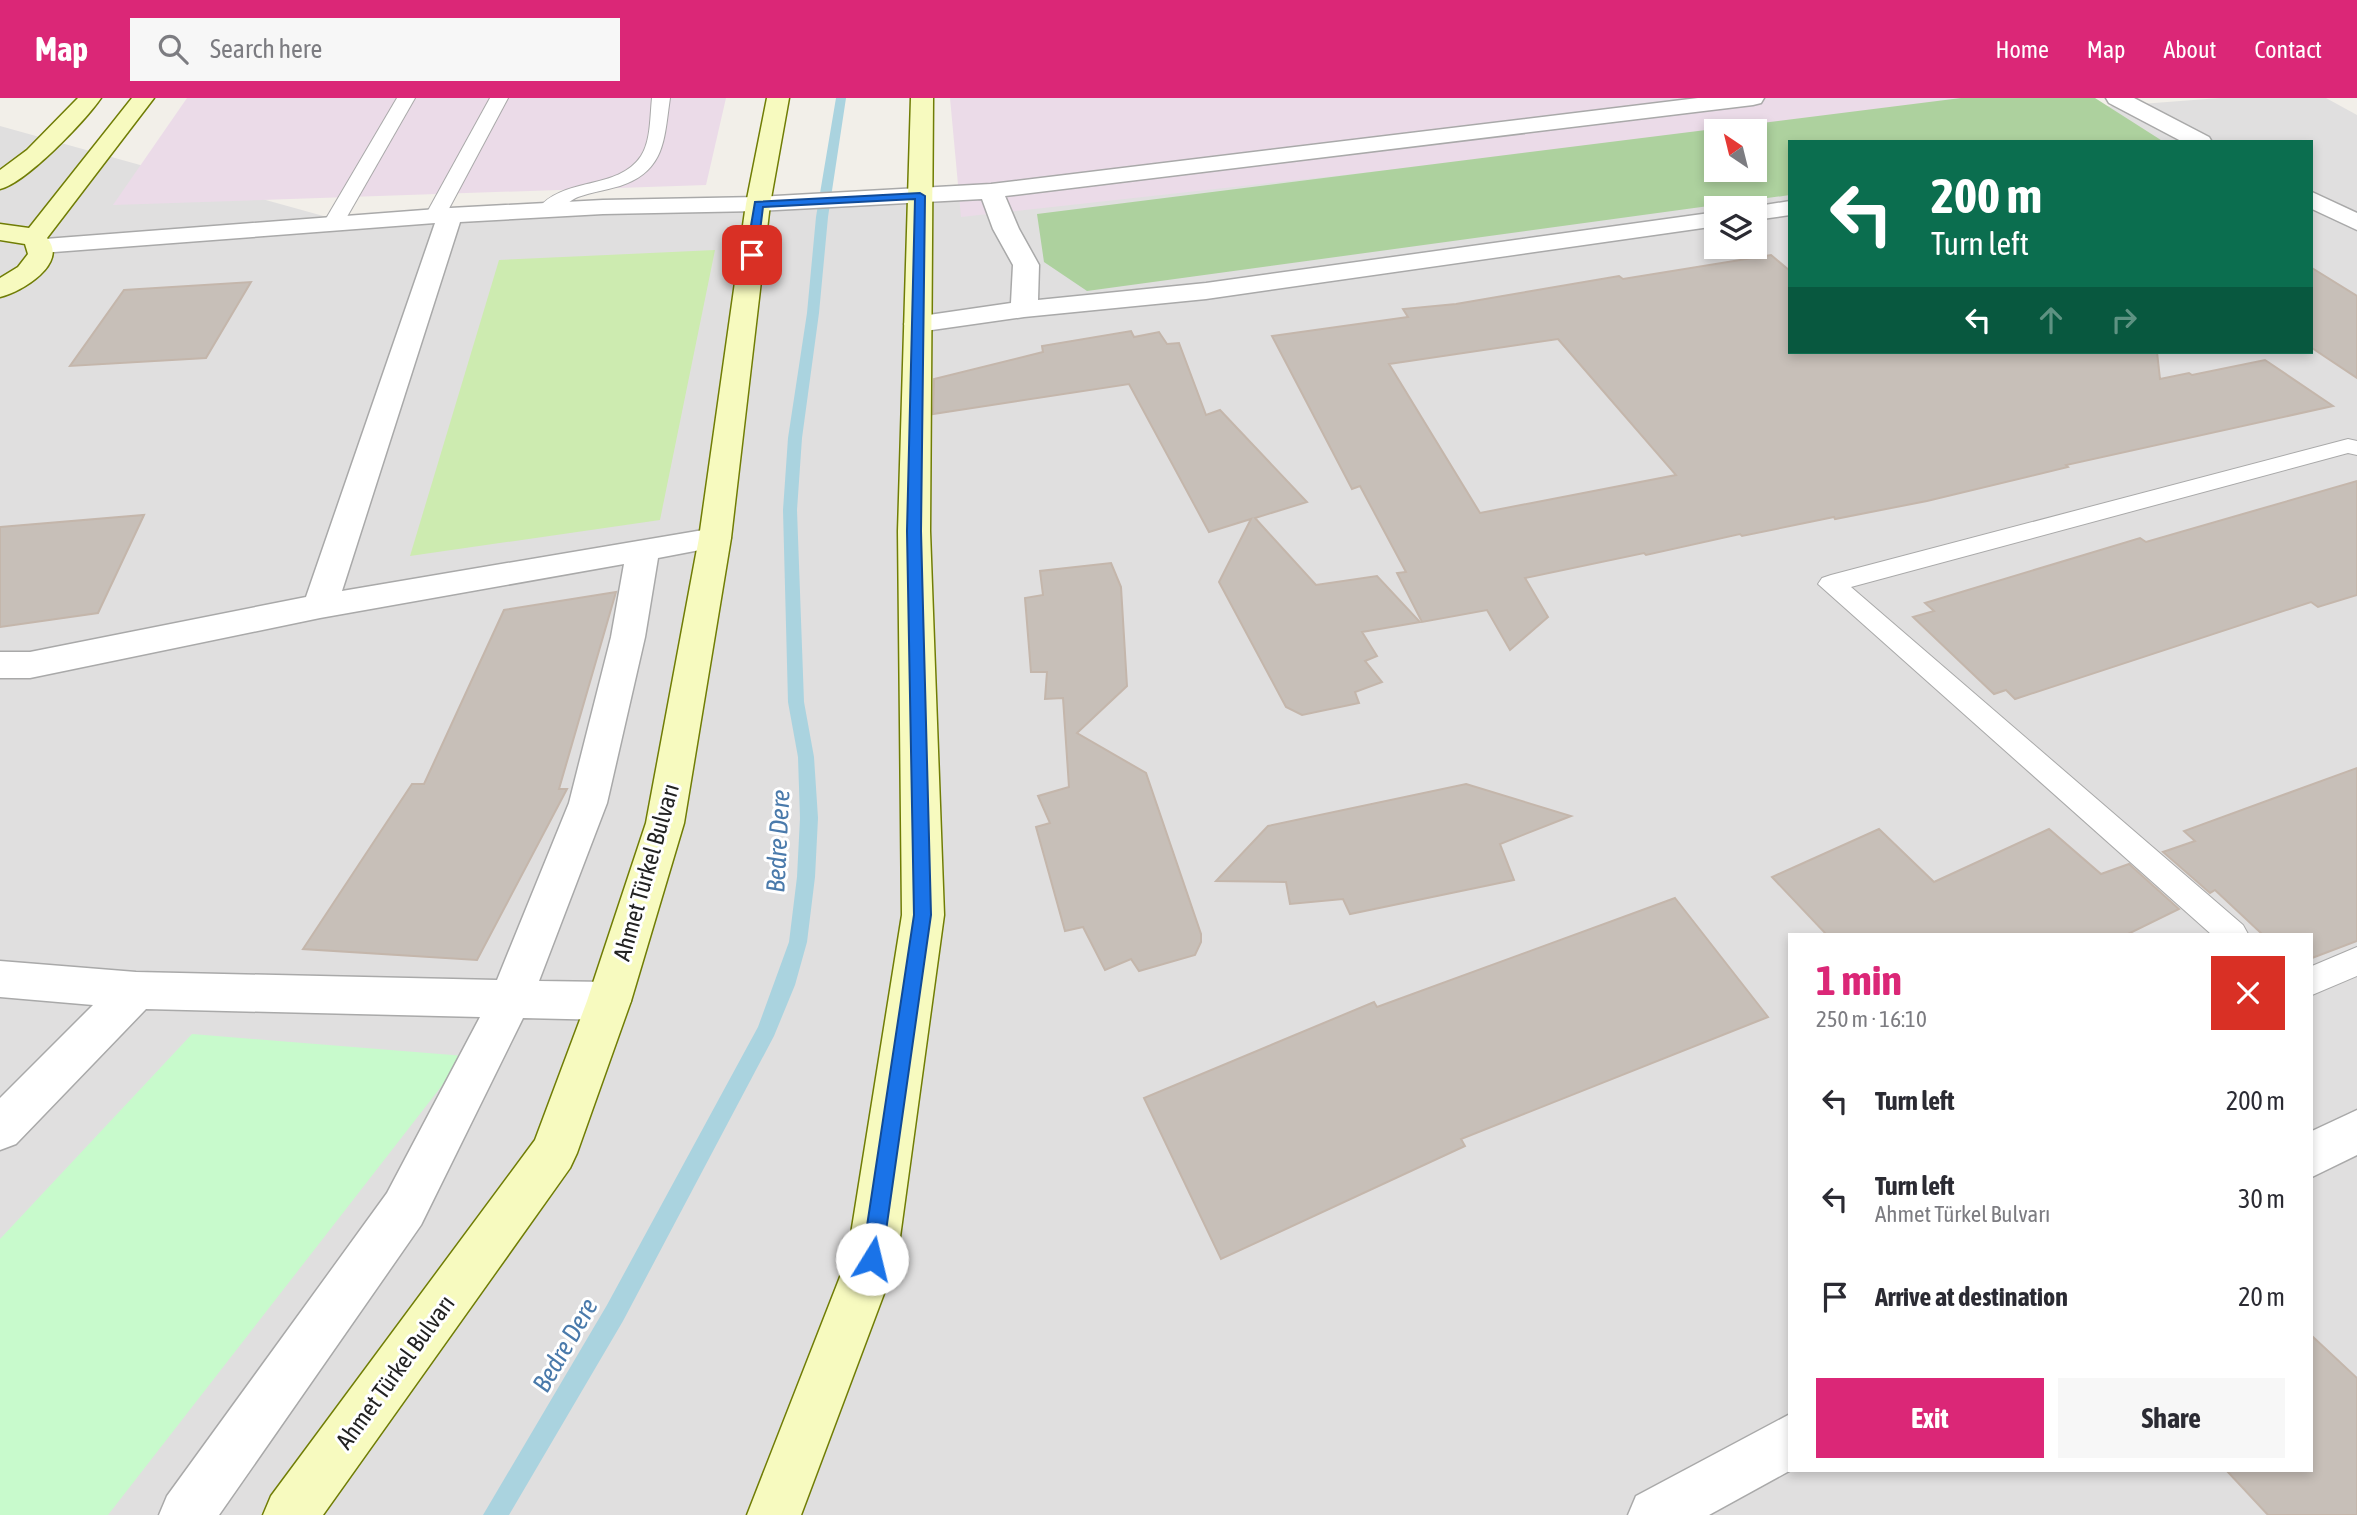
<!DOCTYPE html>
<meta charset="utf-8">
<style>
:root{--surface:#fff;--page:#f7f7f7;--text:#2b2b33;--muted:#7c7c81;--accent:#db2777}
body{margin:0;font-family:"Asap Condensed",sans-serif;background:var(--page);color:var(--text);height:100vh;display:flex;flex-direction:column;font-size:26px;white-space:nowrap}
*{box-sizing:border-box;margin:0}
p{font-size:23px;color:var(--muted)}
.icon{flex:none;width:38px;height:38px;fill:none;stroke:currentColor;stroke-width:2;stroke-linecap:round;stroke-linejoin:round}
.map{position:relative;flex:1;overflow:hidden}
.panel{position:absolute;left:1788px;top:835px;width:525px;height:539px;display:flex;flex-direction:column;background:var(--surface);border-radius:0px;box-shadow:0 4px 10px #0003}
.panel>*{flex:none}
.top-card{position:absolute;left:1788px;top:42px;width:525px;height:214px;border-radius:0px;box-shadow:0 4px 10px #0003;background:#0b6e4f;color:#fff;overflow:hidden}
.needle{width:46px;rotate:325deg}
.tools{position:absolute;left:1704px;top:21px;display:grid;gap:14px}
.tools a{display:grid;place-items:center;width:63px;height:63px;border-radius:0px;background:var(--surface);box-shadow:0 4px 10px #0003;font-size:35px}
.pin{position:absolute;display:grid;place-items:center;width:60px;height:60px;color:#fff;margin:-30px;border-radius:14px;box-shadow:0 4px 10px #0006}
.me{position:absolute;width:77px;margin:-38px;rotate:9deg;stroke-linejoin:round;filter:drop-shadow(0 0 5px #0008)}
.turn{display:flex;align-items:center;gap:24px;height:147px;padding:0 28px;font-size:32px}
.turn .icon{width:91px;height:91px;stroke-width:2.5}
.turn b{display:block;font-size:49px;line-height:60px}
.lanes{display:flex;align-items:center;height:66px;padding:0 28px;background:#0003;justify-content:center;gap:35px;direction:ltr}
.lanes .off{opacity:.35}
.round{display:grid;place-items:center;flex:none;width:74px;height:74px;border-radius:0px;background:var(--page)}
.head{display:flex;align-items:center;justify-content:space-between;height:119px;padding:0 28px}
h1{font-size:42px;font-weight:700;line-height:52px;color:var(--accent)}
.primary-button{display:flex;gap:14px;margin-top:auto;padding:14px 28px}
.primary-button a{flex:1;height:80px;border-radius:0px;background:var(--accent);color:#fff;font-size:28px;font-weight:700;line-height:80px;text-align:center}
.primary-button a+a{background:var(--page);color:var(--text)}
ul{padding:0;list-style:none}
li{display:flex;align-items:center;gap:21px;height:98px;padding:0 28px}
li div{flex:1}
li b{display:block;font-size:26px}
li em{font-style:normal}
header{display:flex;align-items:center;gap:42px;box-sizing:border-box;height:98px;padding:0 35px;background:var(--accent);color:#fff}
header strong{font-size:33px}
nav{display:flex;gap:38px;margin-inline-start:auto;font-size:24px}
.search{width:490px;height:63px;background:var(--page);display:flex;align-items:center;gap:18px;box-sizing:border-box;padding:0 24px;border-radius:0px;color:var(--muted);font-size:26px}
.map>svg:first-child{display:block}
.residential{fill:#e0dfdf;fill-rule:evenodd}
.industrial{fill:#ebdbe8}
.grass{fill:#cdebb0}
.forest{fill:#add19e;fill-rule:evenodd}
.park{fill:#c8facc}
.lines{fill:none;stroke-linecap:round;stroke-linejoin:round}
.stream{fill:#aad3df;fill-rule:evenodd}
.building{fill:#c7bfb8;stroke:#c4b6ab;stroke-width:2;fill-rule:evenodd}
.lane-casing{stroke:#a9a9a9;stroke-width:2}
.street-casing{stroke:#a9a9a9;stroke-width:3}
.secondary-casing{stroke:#707d05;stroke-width:3}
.lane{fill:#fff;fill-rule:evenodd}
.street{fill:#fff;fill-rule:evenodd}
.secondary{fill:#f7fabf;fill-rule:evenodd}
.route{fill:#1a73e8;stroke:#114b97;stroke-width:2}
.labels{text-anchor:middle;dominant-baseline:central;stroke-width:6;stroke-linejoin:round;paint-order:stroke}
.street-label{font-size:24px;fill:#222;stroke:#fff}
.water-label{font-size:26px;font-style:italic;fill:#4a7aab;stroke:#fff}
</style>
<header>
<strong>Map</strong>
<div class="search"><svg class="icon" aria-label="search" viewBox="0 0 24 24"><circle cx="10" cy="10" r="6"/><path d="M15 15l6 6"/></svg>Search here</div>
<nav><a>Home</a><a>Map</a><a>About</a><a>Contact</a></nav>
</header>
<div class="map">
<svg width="2357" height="1417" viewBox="0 0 2357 1417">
<rect width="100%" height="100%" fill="#f2efe9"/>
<!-- residential -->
<path class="residential" d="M2220,0H2326L2357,17V1417H0V28L345,124L727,113L1717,38V72H1755V35ZM1790,44H2312V254H1790ZM1717,110H1755V149H1717ZM1790,836H2312V1372H1790Z"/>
<!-- industrial -->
<g class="industrial">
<polygon points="187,0 726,0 706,87 113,107"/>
<polygon points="950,0 2052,0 1717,33 1717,36 961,119"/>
</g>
<!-- grass -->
<polygon class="grass" points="715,152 660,422 410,458 499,162"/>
<!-- forest -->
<path class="forest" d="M1961,0H2095L2164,44H1790V97L1087,193L1044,164L1037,116ZM1717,33H1755V72H1717Z"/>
<!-- park -->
<polygon class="park" points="192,936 465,958 108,1417 0,1417 0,1141"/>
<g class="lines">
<!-- stream -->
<polygon class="stream" points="836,0 846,0 828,119 819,215 802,340 797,412 804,604 814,659 818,720 815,779 807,844 795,887 774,938 623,1223 509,1417 483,1417 607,1207 758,929 789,844 797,779 800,720 798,659 788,604 783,412 788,340 807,215 816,119"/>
</g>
<!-- building -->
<g class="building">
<path d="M1771,157L1790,173V254H2157L2160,281L2189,275L2192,277L2265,262L2333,308L2066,367L2068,369L1927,403L1835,421L1834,419L1742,438L1740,436L1646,457L1644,455L1525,480L1548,519L1510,552L1487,512L1422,524L1397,475L1406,474L1360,388L1352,391L1272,238L1408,219L1403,211L1456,206L1619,178L1623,181ZM1558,241L1676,377L1480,415L1389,266Z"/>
<polygon points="2312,170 2357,198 2357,280 2312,250"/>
<polygon points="251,184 206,260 70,268 124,192"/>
<polygon points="1131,233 1134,239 1159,234 1167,246 1179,245 1206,317 1220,312 1307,404 1255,420 1316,487 1377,478 1420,524 1362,534 1377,558 1365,563 1382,584 1355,594 1359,605 1302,617 1286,609 1219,484 1251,421 1209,434 1129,286 933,316 934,281 1043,254 1042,248"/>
<polygon points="2357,383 2357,497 2318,509 2311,504 2015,601 2006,592 1994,596 1913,519 1934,513 1925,505 2140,440 2146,444"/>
<polygon points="144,417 98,515 0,529 0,429"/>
<polygon points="1111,465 1121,489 1127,588 1077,635 1146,675 1201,836 1201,844 1195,857 1139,873 1131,861 1105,872 1083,829 1065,833 1036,729 1050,725 1038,698 1069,689 1063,600 1045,601 1047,574 1031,574 1025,500 1043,497 1040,473"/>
<polygon points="616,494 559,691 567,691 477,862 303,851 412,686 424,686 504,512"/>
<polygon points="2357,670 2357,843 2312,860 2312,836 2262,836 2215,792 2210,795 2163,754 2195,743 2184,733"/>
<polygon points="1466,686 1571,718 1500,746 1514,782 1350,816 1343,801 1290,806 1286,784 1216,783 1268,728"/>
<polygon points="1879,731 1934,784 2049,731 2101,776 2129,766 2179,811 2128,836 1826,836 1772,779"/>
<polygon points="1675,800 1768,919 1461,1041 1465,1048 1221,1161 1144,1000 1374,904 1377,909"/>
<polygon points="2312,1238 2357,1280 2357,1417 2268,1417 2226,1372 2312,1372"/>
</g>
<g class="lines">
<!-- lane casing -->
<g class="lane-casing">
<g id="lane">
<polygon points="397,0 415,0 344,124 334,130 327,128 324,124"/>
<polygon points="490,0 508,0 445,118 442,122 428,122 425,118"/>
<path d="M652,0H670C664,40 666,73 620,88C606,92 592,94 578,99C564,105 556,120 540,116L537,112C562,78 618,93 641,58C651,43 650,18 652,0Z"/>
<polygon points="2348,341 2357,343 2357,357 2348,355 1851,489 2243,827 2248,836 2211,836 1818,486 1822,480 1831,477"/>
<polygon points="2357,849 2357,878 2312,897 2312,868"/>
</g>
</g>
<!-- street casing -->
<g class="street-casing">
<g id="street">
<polygon points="1698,0 1764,0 1761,5 1753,7 1005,98 1019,131 1039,167 1038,202 1206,185 1717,114 1717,128 1206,201 1024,219 918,234 908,232 904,226 908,220 1011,205 1013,167 993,131 982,101 758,113 603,116 460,124 342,493 715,430 726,433 731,440 726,447 658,460 645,539 607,705 539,883 609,884 624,890 631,903 624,916 609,922 523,920 421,1127 219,1417 159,1417 167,1398 387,1095 480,919 146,911 16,1046 0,1052 0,1000 93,907 0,899 0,863 136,874 497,882 569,705 611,539 624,466 320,520 30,580 0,580 0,554 30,554 306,499 435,125 41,155 32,152 28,147 32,142 450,110 603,102 758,99 991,86"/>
<polygon points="2106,0 2134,0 2209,39 2212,44 2183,44 2109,5"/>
<polygon points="2312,94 2357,115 2357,132 2312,111"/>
<polygon points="1790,103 1790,117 1755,122 1755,110 1746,110"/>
<polygon points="2357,1012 2357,1057 2312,1079 2312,1033"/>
<polygon points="1790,1316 1791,1372 1709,1417 1628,1417 1636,1398"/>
</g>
</g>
<!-- secondary casing -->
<g class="secondary-casing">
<g id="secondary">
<path d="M78,0H101C85,23 26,85 0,91V72L27,52Z"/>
<path d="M132,0H154L47,140C69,165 22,194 0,199V180L18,169L28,156L25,146L0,142V126L29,130Z"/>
<polygon points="767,0 789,0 770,106 731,440 684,725 631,903 577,1055 570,1070 323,1417 263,1417 271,1398 535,1042 587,903 646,725 699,440 746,106"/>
<polygon points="911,0 933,0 930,433 944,817 897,1161 801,1417 747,1417 847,1161 902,817 898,433"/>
</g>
</g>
<!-- lane -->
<use href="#lane" class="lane"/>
<!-- street -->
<use href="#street" class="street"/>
<!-- secondary -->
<use href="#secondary" class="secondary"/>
</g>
<!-- route -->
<polygon class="route" points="920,95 925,98 921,433 931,817 882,1161 879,1169 872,1172 865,1169 862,1161 914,817 907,433 915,101 763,109 757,157 752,160 746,157 755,104"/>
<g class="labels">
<!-- street labels -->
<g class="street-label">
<text transform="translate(646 774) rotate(-74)">Ahmet Türkel Bulvarı</text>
<text transform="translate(395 1274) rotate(-54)">Ahmet Türkel Bulvarı</text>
</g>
<!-- water labels -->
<g class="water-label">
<text transform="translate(778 743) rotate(-87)">Bedre Dere</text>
<text transform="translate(565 1247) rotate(-60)">Bedre Dere</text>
</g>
</g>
</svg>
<div class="tools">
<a><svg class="needle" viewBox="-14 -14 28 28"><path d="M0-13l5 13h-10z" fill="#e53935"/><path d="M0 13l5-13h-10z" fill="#7c7c81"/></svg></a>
<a><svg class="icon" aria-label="layers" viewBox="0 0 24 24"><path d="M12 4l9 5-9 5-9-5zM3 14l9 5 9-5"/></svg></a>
</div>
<div class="pin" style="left:752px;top:157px;background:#d93025"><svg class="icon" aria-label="arrive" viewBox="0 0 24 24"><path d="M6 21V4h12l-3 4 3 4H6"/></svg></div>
<svg class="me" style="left:872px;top:1161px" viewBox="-20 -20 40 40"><circle r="19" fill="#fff"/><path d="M0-13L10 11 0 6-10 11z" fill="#1a73e8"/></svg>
<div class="top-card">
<div class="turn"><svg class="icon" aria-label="left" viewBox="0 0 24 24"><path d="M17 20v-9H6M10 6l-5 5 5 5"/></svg><div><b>200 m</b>Turn left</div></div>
<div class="lanes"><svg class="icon" aria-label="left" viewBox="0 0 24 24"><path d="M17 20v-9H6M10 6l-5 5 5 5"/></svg><svg class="icon off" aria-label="ahead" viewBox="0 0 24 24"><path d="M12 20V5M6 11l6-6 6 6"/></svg><svg class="icon off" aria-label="right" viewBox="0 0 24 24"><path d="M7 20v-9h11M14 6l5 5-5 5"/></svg></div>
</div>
<section class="panel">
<div class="head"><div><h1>1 min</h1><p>250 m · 16:10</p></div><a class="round" style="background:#d93025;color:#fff"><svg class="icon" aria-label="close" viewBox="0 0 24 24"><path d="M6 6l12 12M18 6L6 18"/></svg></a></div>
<ul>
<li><svg class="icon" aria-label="left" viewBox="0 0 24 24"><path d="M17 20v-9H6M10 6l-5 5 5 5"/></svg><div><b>Turn left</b></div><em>200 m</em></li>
<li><svg class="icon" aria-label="left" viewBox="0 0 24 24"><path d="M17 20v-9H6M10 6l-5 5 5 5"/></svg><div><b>Turn left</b><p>Ahmet Türkel Bulvarı</p></div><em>30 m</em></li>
<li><svg class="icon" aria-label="arrive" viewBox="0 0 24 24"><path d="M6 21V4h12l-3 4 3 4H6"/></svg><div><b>Arrive at destination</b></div><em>20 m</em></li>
</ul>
<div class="primary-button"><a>Exit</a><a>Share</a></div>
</section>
</div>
